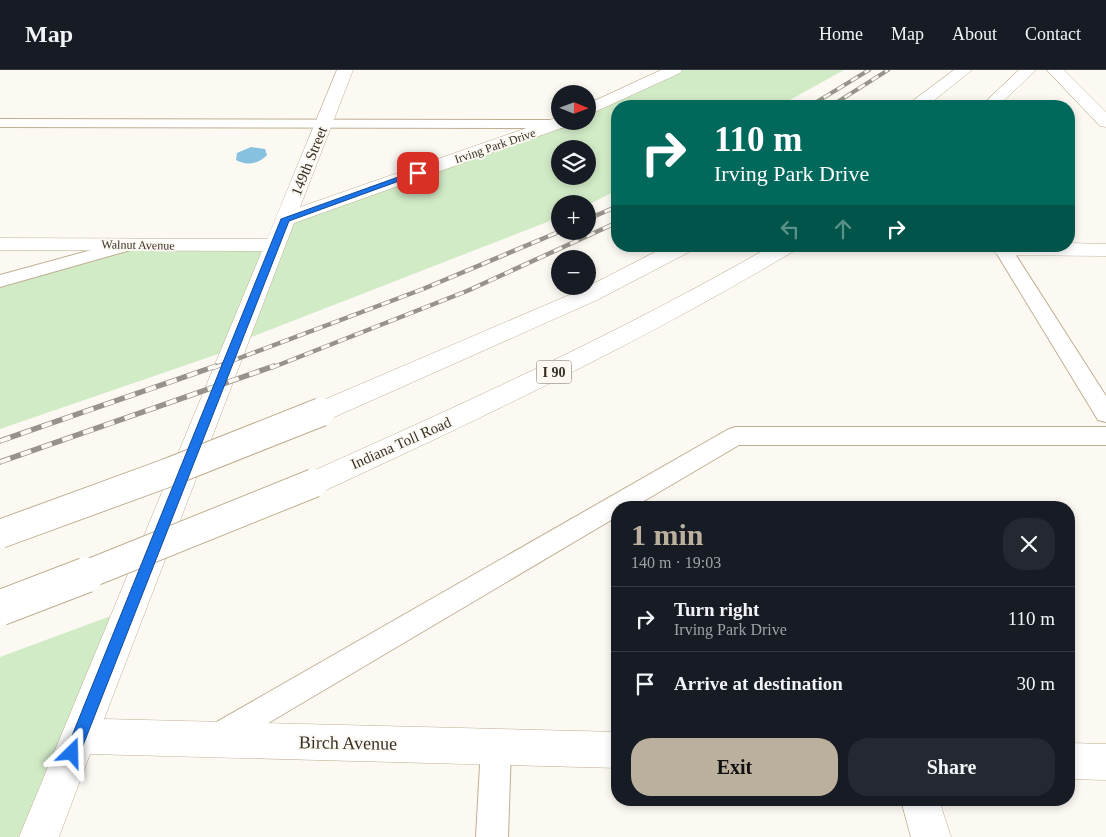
<!DOCTYPE html>
<meta charset="utf-8">
<style>
:root{--surface:#171b24;--page:#242831;--text:#f1f3f6;--muted:#9ea1a6;--line:#363941;--accent:#bbb09d}
body{margin:0;font-family:"Times New Roman",serif;background:var(--page);color:var(--text);height:100vh;display:flex;flex-direction:column;font-size:19px;white-space:nowrap}
*{box-sizing:border-box;margin:0}
p{font-size:16px;color:var(--muted)}
.icon{flex:none;width:28px;height:28px;fill:none;stroke:currentColor;stroke-width:2;stroke-linecap:round;stroke-linejoin:round}
.map{position:relative;flex:1;overflow:hidden}
.panel{position:absolute;left:611px;top:431px;width:464px;height:305px;display:flex;flex-direction:column;background:var(--surface);border-radius:20px;box-shadow:0 2px 8px #0003}
.panel>*{flex:none}
.top-card{position:absolute;left:611px;top:30px;width:464px;height:152px;border-radius:20px;box-shadow:0 2px 8px #0003;background:#00695c;color:#fff;overflow:hidden}
.needle{width:32px;rotate:91deg}
.controls{position:absolute;left:551px;top:15px;display:grid;gap:10px}
.controls a{display:grid;place-items:center;width:45px;height:45px;border-radius:50%;background:var(--surface);box-shadow:0 2px 8px #0003;font-size:25px}
.pin{position:absolute;display:grid;place-items:center;width:42px;height:42px;color:#fff;margin:-21px;border-radius:10px;box-shadow:0 2px 8px #0006}
.me{position:absolute;width:55px;margin:-28px;rotate:22deg;stroke-linejoin:round;filter:drop-shadow(0 0 4px #0008)}
.turn{display:flex;align-items:center;gap:18px;height:105px;padding:0 20px;font-size:22px}
.turn .icon{width:65px;height:65px;stroke-width:2.5}
.turn b{display:block;font-size:35px;line-height:42px}
.lanes{display:flex;align-items:center;height:48px;padding:0 20px;background:#0003;justify-content:center;gap:25px;direction:ltr}
.lanes .off{opacity:.35}
.round{display:grid;place-items:center;flex:none;width:52px;height:52px;border-radius:20px;background:var(--page)}
.overview{display:flex;align-items:center;justify-content:space-between;height:85px;padding:0 20px}
h1{font-size:30px;font-weight:700;line-height:38px;color:var(--accent)}
.action{display:flex;gap:10px;margin-top:auto;padding:10px 20px}
.action a{flex:1;height:58px;border-radius:20px;background:var(--accent);color:#111;font-size:20px;font-weight:700;line-height:58px;text-align:center}
.action a+a{background:var(--page);color:var(--text)}
ul{padding:0;list-style:none}
li{display:flex;align-items:center;gap:15px;height:65px;padding:0 20px;border-top:1px solid var(--line)}
li div{flex:1}
li b{display:block;font-size:19px}
li em{font-style:normal}
header{display:flex;align-items:center;gap:30px;box-sizing:border-box;height:70px;padding:0 25px;background:var(--surface);border-bottom:1px solid var(--line)}
header strong{font-size:24px}
nav{display:flex;gap:28px;margin-inline-start:auto;font-size:18px}
.map>svg:first-child{display:block}
.green{fill:#d2ebc7;fill-rule:evenodd}
.water{fill:#87c1e0}
.lines{fill:none;stroke-linecap:round;stroke-linejoin:round}
.lane-casing{stroke:#bfae91;stroke-width:2}
.street-casing{stroke:#bfae91;stroke-width:1}
.secondary-casing{stroke:#bfae91;stroke-width:1}
.highway-casing{stroke:#bfae91;stroke-width:1}
.lane{fill:#fff;fill-rule:evenodd}
.street{fill:#fff;fill-rule:evenodd}
.secondary{fill:#fff;fill-rule:evenodd}
.highway{fill:#fff;fill-rule:evenodd}
.rail-far2-casing{stroke:#98938a;stroke-width:4}
.rail-far1-casing{stroke:#98938a;stroke-width:4.5}
.rail-casing{stroke:#98938a;stroke-width:5.5}
.rail-far2{stroke:#fcf9f3;stroke-width:2.5;stroke-dasharray:8;stroke-linecap:butt}
.rail-far1{stroke:#fcf9f3;stroke-width:3;stroke-dasharray:9;stroke-linecap:butt}
.rail{stroke:#fcf9f3;stroke-width:4;stroke-dasharray:11;stroke-linecap:butt}
.highway-bridge-far1-casing{stroke:#bfae91;stroke-width:30;stroke-linecap:butt}
.highway-bridge-casing{stroke:#bfae91;stroke-width:37;stroke-linecap:butt}
.highway-bridge-far1{stroke:#fff;stroke-width:28}
.highway-bridge{stroke:#fff;stroke-width:35}
.route{fill:#1a73e8;stroke:#114b97}
.labels{text-anchor:middle;dominant-baseline:central;stroke-width:4;stroke-linejoin:round;paint-order:stroke}
.far-street-label{font-size:12px;fill:#383125;stroke:#fcf9f3}
.shield{fill:#fcf9f3;stroke:#736d63;stroke-width:1}
.shield-label{font-size:14px;font-weight:bold;fill:#383125}
.street-label{font-size:15px;fill:#383125;stroke:#fcf9f3}
.near-street-label{font-size:18px;fill:#383125;stroke:#fcf9f3}
</style>
<header>
<strong>Map</strong>
<nav><a>Home</a><a>Map</a><a>About</a><a>Contact</a></nav>
</header>
<div class="map">
<svg width="1106" height="767" viewBox="0 0 1106 767">
<rect width="100%" height="100%" fill="#fcf9f3"/>
<!-- green -->
<g class="green">
<path d="M674,0H844L779,36H618L617,120L588,135L560,134V147L236,273L285,149L564,51H588V40ZM560,79H588V106H560Z"/>
<polygon points="128,175 265,176 227,281 0,359 0,211"/>
<polygon points="116,544 24,767 0,767 0,587"/>
</g>
<!-- water -->
<path class="water" d="M251,77L265,79L267,85C259,94 246,96 236,90L237,83Z"/>
<g class="lines">
<!-- lane casing -->
<g class="lane-casing">
<g id="lane">
<polygon points="0,49 559,50 566,54 564,57 559,58 0,57"/>
<polygon points="128,170 134,171 137,175 134,179 0,217 0,205"/>
<polygon points="996,176 1010,176 1106,326 1106,352 1098,350 994,179"/>
<polygon points="735,357 1106,357 1106,375 739,375 632,438 618,438 618,446 226,678 216,683 206,678 201,668 206,658 727,360"/>
<polygon points="496,662 507,666 511,677 508,767 476,767 481,677 485,666"/>
</g>
</g>
<!-- street casing -->
<g class="street-casing">
<g id="street">
<polygon points="337,0 353,0 300,137 558,47 560,47 560,51 572,51 570,55 294,153 104,649 618,662 618,698 90,684 59,767 19,767 262,181 0,180 0,168 267,169"/>
<polygon points="661,0 682,0 680,3 588,45 588,34"/>
<polygon points="1069,173 1106,174 1106,186 1003,185 996,184 992,179 994,176 1069,176"/>
<polygon points="1069,673 1106,674 1106,710 1069,709"/>
<polygon points="901,730 939,730 951,767 911,767"/>
</g>
</g>
<!-- secondary casing -->
<g class="secondary-casing">
<polygon id="secondary" points="1047,0 1064,0 1106,42 1106,57 1100,56"/>
</g>
<!-- highway casing -->
<g class="highway-casing">
<g id="highway">
<polygon points="954,0 972,0 927,36 909,36 911,32"/>
<polygon points="1019,0 1036,0 998,36 981,36"/>
<polygon points="667,176 694,176 691,181 597,230 330,349 321,352 312,349 308,342 312,335 581,220"/>
<path d="M771,176H797L794,181C643,271 484,347 324,421L314,425L304,421L300,413L304,405C463,334 620,263 771,176Z"/>
</g>
</g>
<!-- lane -->
<use href="#lane" class="lane"/>
<!-- street -->
<use href="#street" class="street"/>
<!-- secondary -->
<use href="#secondary" class="secondary"/>
<!-- highway -->
<use href="#highway" class="highway"/>
<!-- rail-far2 casing -->
<g class="rail-far2-casing">
<g id="rail-far2">
<polyline points="810,36 869,0"/>
<polyline points="831,36 888,0"/>
</g>
</g>
<!-- rail-far1 casing -->
<g class="rail-far1-casing">
<g id="rail-far1">
<polyline points="588,149 618,136"/>
<polyline points="213,298 423,219 561,161"/>
<polyline points="271,298 467,221 618,152"/>
</g>
</g>
<!-- rail casing -->
<g class="rail-casing">
<g id="rail">
<polyline points="0,371 216,296"/>
<polyline points="0,392 274,296"/>
</g>
</g>
<!-- rail-far2 -->
<use href="#rail-far2" class="rail-far2"/>
<!-- rail-far1 -->
<use href="#rail-far1" class="rail-far1"/>
<!-- rail -->
<use href="#rail" class="rail"/>
<!-- highway-bridge-far1 casing -->
<g class="highway-bridge-far1-casing">
<g id="highway-bridge-far1">
<polyline points="0,464 167,403 321,342"/>
<polyline points="83,506 314,413"/>
</g>
</g>
<!-- highway-bridge casing -->
<g class="highway-bridge-casing">
<polyline id="highway-bridge" points="0,538 86,505"/>
</g>
<!-- highway-bridge-far1 -->
<use href="#highway-bridge-far1" class="highway-bridge-far1"/>
<!-- highway-bridge -->
<use href="#highway-bridge" class="highway-bridge"/>
</g>
<!-- route -->
<polygon class="route" points="415,101 421,103 289,151 80,683 78,688 72,690 67,688 65,683 281,149"/>
<g class="labels">
<!-- far-street labels -->
<g class="far-street-label">
<text transform="translate(495 76) rotate(-19)">Irving Park Drive</text>
<text transform="translate(138 175) rotate(1)">Walnut Avenue</text>
</g>
<!-- shield labels -->
<rect class="shield" x="536.5" y="290.5" width="35" height="23" rx="4"/>
<g class="shield-label">
<text x="554" y="302">I 90</text>
</g>
<!-- street labels -->
<g class="street-label">
<text transform="translate(309 91) rotate(-68)">149th Street</text>
<text transform="translate(401 373) rotate(-24)">Indiana Toll Road</text>
</g>
<!-- near-street labels -->
<g class="near-street-label">
<text transform="translate(348 673) rotate(1)">Birch Avenue</text>
</g>
</g>
</svg>
<div class="controls">
<a><svg class="needle" viewBox="-14 -14 28 28"><path d="M0-13l5 13h-10z" fill="#e53935"/><path d="M0 13l5-13h-10z" fill="#9ea1a6"/></svg></a>
<a><svg class="icon" aria-label="layers" viewBox="0 0 24 24"><path d="M12 4l9 5-9 5-9-5zM3 14l9 5 9-5"/></svg></a>
<a>+</a>
<a>−</a>
</div>
<div class="pin" style="left:418px;top:103px;background:#d93025"><svg class="icon" aria-label="arrive" viewBox="0 0 24 24"><path d="M6 21V4h12l-3 4 3 4H6"/></svg></div>
<svg class="me" style="left:72px;top:683px" viewBox="-20 -20 40 40"><path d="M0-17L14 15 0 8-14 15z" fill="#1a73e8" stroke="#fff" stroke-width="4"/></svg>
<div class="top-card">
<div class="turn"><svg class="icon" aria-label="right" viewBox="0 0 24 24"><path d="M7 20v-9h11M14 6l5 5-5 5"/></svg><div><b>110 m</b>Irving Park Drive</div></div>
<div class="lanes"><svg class="icon off" aria-label="left" viewBox="0 0 24 24"><path d="M17 20v-9H6M10 6l-5 5 5 5"/></svg><svg class="icon off" aria-label="ahead" viewBox="0 0 24 24"><path d="M12 20V5M6 11l6-6 6 6"/></svg><svg class="icon" aria-label="right" viewBox="0 0 24 24"><path d="M7 20v-9h11M14 6l5 5-5 5"/></svg></div>
</div>
<section class="panel">
<div class="overview"><div><h1>1 min</h1><p>140 m · 19:03</p></div><a class="round"><svg class="icon" aria-label="close" viewBox="0 0 24 24"><path d="M6 6l12 12M18 6L6 18"/></svg></a></div>
<ul>
<li><svg class="icon" aria-label="right" viewBox="0 0 24 24"><path d="M7 20v-9h11M14 6l5 5-5 5"/></svg><div><b>Turn right</b><p>Irving Park Drive</p></div><em>110 m</em></li>
<li><svg class="icon" aria-label="arrive" viewBox="0 0 24 24"><path d="M6 21V4h12l-3 4 3 4H6"/></svg><div><b>Arrive at destination</b></div><em>30 m</em></li>
</ul>
<div class="action"><a>Exit</a><a>Share</a></div>
</section>
</div>
